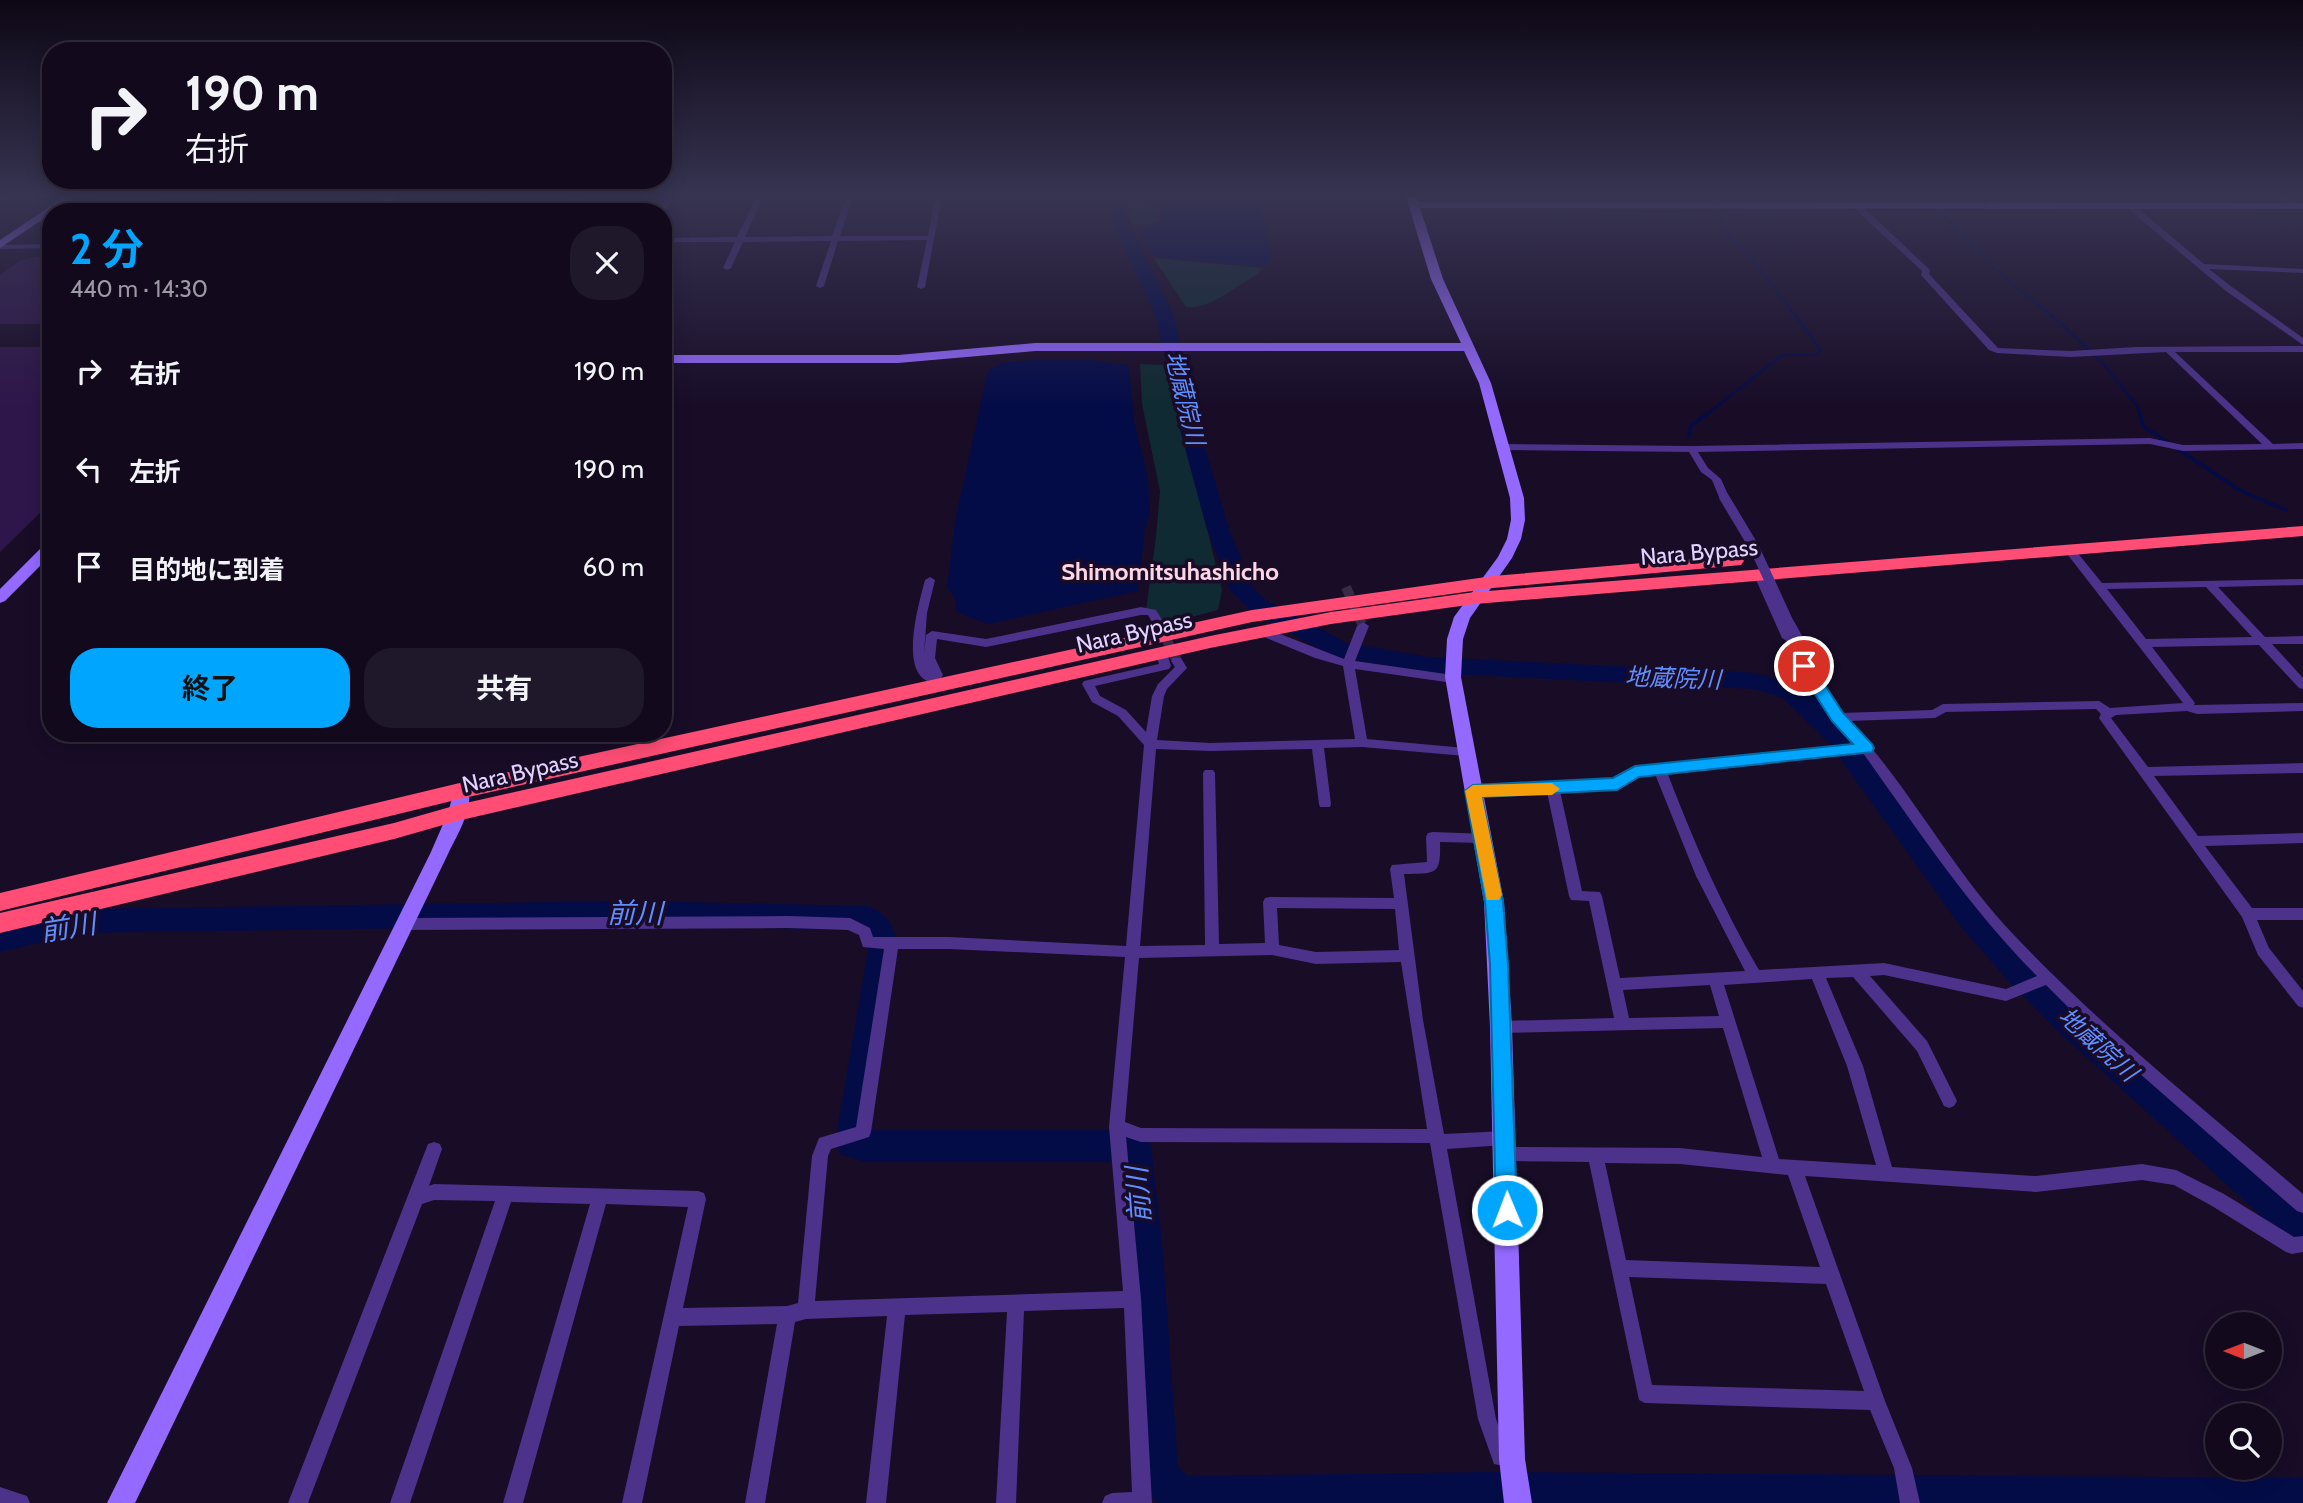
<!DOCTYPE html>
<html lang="ja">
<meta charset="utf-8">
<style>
:root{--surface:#12091d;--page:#1f172a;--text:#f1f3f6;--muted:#9c9aa4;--line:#312a3b;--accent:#00a5fd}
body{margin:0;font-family:Cabin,"Noto Sans JP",sans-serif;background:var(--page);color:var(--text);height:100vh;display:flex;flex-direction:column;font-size:26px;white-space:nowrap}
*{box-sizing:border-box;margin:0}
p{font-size:23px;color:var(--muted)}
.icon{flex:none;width:38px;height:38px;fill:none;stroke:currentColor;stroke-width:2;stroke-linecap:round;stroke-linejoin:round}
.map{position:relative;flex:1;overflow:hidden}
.side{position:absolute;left:42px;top:203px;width:630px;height:539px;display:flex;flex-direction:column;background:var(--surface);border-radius:28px;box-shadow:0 4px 18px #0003,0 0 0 2px var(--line)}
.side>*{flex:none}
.guide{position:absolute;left:42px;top:42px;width:630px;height:147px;border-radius:28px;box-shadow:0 4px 18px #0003,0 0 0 2px var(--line);background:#12091d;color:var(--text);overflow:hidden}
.needle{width:46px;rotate:270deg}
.fabs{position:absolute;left:2205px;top:1312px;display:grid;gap:14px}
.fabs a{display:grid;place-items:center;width:77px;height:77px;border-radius:50%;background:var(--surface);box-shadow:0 4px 18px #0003,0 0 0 2px var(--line);font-size:35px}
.pin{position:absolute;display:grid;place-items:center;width:60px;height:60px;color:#fff;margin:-30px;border:4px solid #fff;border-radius:50%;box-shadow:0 2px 7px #0007}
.me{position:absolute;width:77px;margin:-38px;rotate:359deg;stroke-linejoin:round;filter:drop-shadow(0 0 5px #0008)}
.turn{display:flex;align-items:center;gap:24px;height:147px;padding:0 28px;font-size:32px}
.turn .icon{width:91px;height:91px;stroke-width:2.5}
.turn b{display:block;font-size:49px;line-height:60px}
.round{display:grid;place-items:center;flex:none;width:74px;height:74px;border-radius:28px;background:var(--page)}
.headline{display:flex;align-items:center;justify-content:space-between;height:119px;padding:0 28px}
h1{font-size:42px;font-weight:700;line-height:52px;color:var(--accent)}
.cta{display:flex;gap:14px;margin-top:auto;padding:14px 28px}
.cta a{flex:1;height:80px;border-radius:28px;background:var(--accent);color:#111;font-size:28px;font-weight:700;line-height:80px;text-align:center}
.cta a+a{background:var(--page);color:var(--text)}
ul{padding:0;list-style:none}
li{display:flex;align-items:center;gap:21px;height:98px;padding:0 28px}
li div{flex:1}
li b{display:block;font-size:26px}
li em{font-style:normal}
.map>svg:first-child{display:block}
.green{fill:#0f2a32}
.water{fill:#040c48}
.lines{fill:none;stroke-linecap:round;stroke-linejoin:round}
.stream-far1{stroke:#040c48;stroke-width:2.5}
.stream{stroke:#040c48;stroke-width:3.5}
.river{fill:#040c48;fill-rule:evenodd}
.building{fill:#2e164a}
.street-tunnel{stroke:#362a47;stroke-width:10;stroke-dasharray:10 5;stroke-linecap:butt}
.street{fill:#4c328b;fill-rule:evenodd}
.secondary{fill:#9369ff;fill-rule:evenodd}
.highway{fill:#ff4d76;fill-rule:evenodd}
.street-bridge{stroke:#4c328b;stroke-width:10}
.route{fill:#00a5fd;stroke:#006ba4;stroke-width:2}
.slow{fill:#f59e0b}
.labels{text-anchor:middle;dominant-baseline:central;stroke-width:7;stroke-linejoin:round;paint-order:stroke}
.street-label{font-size:23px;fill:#e3d2ff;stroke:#180c27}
.water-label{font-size:24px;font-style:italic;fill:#608eff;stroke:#180c27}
.neighbourhood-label{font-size:24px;font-weight:bold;fill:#ffd4e5;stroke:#180c27}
.near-water-label{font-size:28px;font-style:italic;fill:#608eff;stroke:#180c27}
</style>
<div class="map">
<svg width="2303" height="1503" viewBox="0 0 2303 1503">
<rect width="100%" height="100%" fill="#180c27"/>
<!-- green -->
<g class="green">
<polygon points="1141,198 1148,206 1159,209 1158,221 1148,225 1132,224 1128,214 1132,211 1124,199"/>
<path d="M1154,258L1262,268L1257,275C1233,286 1214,309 1186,307Z"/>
<polygon points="1140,364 1167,365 1222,590 1218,610 1169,623 1146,610 1156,537 1160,491 1142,404"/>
</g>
<!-- water -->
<g class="water">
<polygon points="1146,197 1259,197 1272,257 1265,266 1157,257 1151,254 1138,228 1152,227 1161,222 1164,206 1158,206 1157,198"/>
<polygon points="1032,360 1088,360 1128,365 1135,425 1148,478 1149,497 1150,512 1145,529 1138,591 988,624 957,612 955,598 947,587 955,521 988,371 1001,363"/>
</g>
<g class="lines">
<!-- stream-far1 -->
<g class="stream-far1">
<polyline points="1931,197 1952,225 2001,275 2050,314 2101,361 2138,407 2140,415"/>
<polyline points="1706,415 1782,355 1817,354 1821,350 1757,265 1728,235 1710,197"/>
</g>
<!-- stream -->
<g class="stream">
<polyline points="2140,413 2143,426 2241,491 2286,510"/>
<polyline points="1689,436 1691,426 1708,413"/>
</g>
<!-- river -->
<g class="river">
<polygon points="1108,197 1124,197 1127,219 1173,314 1202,437 1228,526 1252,587 1267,601 1347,643 1428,657 1756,673 1801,686 1827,708 1847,729 1978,907 2034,967 2080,1011 2303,1207 2303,1247 2290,1242 2058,1031 2012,985 1958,923 1829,743 1783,698 1755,689 1428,673 1332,656 1251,611 1230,590 1206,526 1182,437 1155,314 1111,219"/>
<path d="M627,901L867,906C889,913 896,929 898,950L871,1130H1134L1146,1135L1151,1146L1163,1252L1178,1467L1188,1476L1495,1472L2303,1478V1503H1157L1144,1490L1138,1476L1127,1252L1118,1162H866L840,1154L835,1143L868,950L867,937L860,930L627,925L79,933L0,952V928L79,909Z"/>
</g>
</g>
<!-- building -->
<g class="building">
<polygon points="98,197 166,197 145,212 75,212"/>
<polygon points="219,197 365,197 350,212 202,212"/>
<polygon points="35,257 51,257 51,324 0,324 0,275 21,260"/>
<polygon points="0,347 51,347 51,502 0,552"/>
</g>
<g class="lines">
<!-- street-tunnel -->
<g class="street-tunnel">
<polyline points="1346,587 1363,626"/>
<polyline points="1160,626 1177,661"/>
</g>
<!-- street -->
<g class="street">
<polygon points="2,197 11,197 0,203 0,198"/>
<polygon points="480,197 488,197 476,212 469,212"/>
<polygon points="573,197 581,197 570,212 563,212"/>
<polygon points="666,197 673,197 663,214 663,212 658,212"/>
<polygon points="756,197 763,197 745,237 832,236 846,197 853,197 840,236 928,236 935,197 942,197 925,287 921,289 917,287 927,240 838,241 824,286 820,288 816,286 831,241 743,242 731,268 727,270 723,268 735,242 663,242 663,238 737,237"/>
<polygon points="1710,197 1717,197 1724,206 1723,208 1717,208"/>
<polygon points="1984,197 1992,197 2002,206 1995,208"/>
<polygon points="2276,197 2284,197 2296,206 2289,208"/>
<polygon points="1854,204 1860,204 1930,270 1929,274 1998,348 2071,351 2136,347 2303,346 2303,352 2175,352 2273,444 2303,443 2303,449 2183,451 2150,444 1698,452 1708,468 1721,479 1729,497 1724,500 1719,497 1712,480 1701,472 1689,452 1504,450 1499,447 1504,444 1692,446 2150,438 2183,445 2262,444 2166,352 2071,357 1997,353 1989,350 1921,275 1922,271 1854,208"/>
<polygon points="2127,204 2133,204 2204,264 2303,269 2303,273 2209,269 2232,287 2303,338 2303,345 2226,291 2127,208"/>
<polygon points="51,244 51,248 0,249 0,245"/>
<path d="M2068,545L2072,546L2102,583L2303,579V585L2218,587L2265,637L2303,636V644H2272L2303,678V689L2299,688L2259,645L2152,647L2195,703L2194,705L2303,703V711L2197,714L2187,711L2116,715L2111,718L2148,767L2303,763V773L2154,776L2198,836L2303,833V843L2205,846L2252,908H2303V920H2257L2269,948L2303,991V1008L2298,1006L2258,955L2242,917L2101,721L2099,718L2101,714L2096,709L1946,712L1935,718L1848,721C1910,787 1951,869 2014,935C2103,1029 2205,1110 2303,1194V1213L2297,1211L2099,1038L2046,985L2006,1001L1884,975L1870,976L1927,1041L1957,1101L1954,1106L1949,1108L1944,1106L1917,1051L1853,977L1826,978L1863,1066L1892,1167L2036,1176L2142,1164L2176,1170L2224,1194L2294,1237L2303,1236V1252L2292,1254L2286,1252L2212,1206L2174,1185L2142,1180L2036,1192L1805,1176L1885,1401L1912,1468L1920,1503H1900L1894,1468L1870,1410L1645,1403L1639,1400L1589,1162L1505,1161L1499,1159L1497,1154L1499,1149L1505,1147L1680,1148L1762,1157L1723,1028L1501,1033L1496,1032L1494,1027L1496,1022L1501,1021L1614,1018L1589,901L1571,900L1569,896L1547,792L1473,796L1469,794L1467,791L1469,788L1473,786L1614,779L1635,767L1700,759L1856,745L1833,720L1811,687L1812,676L1793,640L1788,642L1782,638L1753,573L1758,570L1763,573L1785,620H1793L1795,623L1824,676L1823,687L1840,713L1932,710L1943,704L2099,701L2110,708L2183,703L2064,550L2063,548ZM2206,587L2252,637L2146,639L2107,589ZM1863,753C1918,830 1970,909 2037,976L2006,989L1884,963L1759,970C1722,907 1693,840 1667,772ZM1655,774L1696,876L1745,971L1620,978L1602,896L1600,892L1582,891L1560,791L1617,789L1638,776ZM1812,979L1847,1066L1876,1165L1779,1159L1724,985ZM1710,985L1719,1016L1629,1018L1623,990ZM1605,1163L1680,1164L1788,1175L1820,1267L1626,1260ZM1629,1277L1826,1284L1864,1391L1652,1385Z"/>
<path d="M930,577L935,580L927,613L924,654L926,635L932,631L986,639L1141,607L1156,610L1166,626L1160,630L1156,629L1148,615H1141L986,647L937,639L935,658L943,675L941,678L927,681C900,668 919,603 925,580Z"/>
<path d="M1363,622L1369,626L1355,661L1453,675L1459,679L1453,683L1355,669L1367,739L1465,748L1469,749L1471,752L1469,755L1465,756L1362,747L1324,748L1331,804L1330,807H1320L1319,804L1312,749L1210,751L1156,749L1140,946L1205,945L1203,773L1205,770H1213L1215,773L1219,944L1265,943L1263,902L1265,898L1270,897L1394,898L1390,869L1392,865L1427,862L1426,837L1428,833L1433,832L1488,834L1490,838L1488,842L1483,843L1440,842C1441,876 1436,873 1404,874L1423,1020L1444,1134L1505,1131L1511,1133L1513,1138L1511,1143L1505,1145L1447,1149L1496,1419L1507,1448L1516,1451L1518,1458L1516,1465L1509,1467L1494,1464L1478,1419L1430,1143L1141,1142L1126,1137L1141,1299L1152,1503H1102L1105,1496L1112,1493L1132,1492L1124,1308L1024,1311L1016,1503H996L1007,1312L905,1315L886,1503H866L887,1316L806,1319L795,1322L765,1503H745L777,1324L679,1326L642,1503H622L688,1207L606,1204L523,1503H503L590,1204L511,1202L410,1503H390L495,1201L434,1200L422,1204L308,1503H288L428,1144L434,1142L440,1144L442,1149L429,1186L434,1184L698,1191L704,1193L706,1199L683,1308L787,1306L798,1303L812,1156L819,1138L856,1127L884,949L863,947L859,935L848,930L788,928L404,930L399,928L397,924L399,920L404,918L788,916L850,918L870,928L873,937H949L1126,946L1144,745L1118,716L1092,702L1082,684L1084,681L1159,664L1155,653L1161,649L1167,653L1171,666L1169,669L1095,686L1100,696L1126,710L1146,732L1152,696L1158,684L1175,667L1171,661L1173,658H1181L1187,668L1167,689L1164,696L1157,740L1210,743L1355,739L1343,666L1315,658L1257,634L1255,631L1261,627L1265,628L1344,659L1357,626ZM1277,908L1395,909L1399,950L1316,952L1279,945ZM898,949H949L1125,957L1109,1127L1123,1291L815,1301L828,1156L831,1149L869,1137L871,1132ZM1272,955L1316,964L1401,962L1427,1129L1141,1128L1125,1122L1139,958Z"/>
<polygon points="0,1487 27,1496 30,1503 0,1503"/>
</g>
<!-- secondary -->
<g class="secondary">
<polygon points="64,197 76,197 0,248 0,240"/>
<polygon points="385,197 396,197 383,212 372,212"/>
<polygon points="1406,197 1416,197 1418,202 2303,203 2303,209 1420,208 1443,279 1491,383 1524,498 1525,520 1521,539 1512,558 1470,618 1463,639 1461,677 1504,902 1512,1027 1525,1459 1532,1503 1504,1503 1499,1459 1490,1027 1484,902 1445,677 1447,639 1454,617 1498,557 1507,539 1511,520 1510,498 1479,383 1464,351 1035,351 898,363 663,363 663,355 898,355 1035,343 1461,343 1431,279"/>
<polygon points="51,542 51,555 5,601 0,603 0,589 46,543"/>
<path d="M461,785L467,787C476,805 456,837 448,854L135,1503H107L430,854L448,813L455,787Z"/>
</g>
<!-- highway -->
<g class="highway">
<polygon points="2303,526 2303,536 1475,604 1331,624 1210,648 457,821 394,839 0,933 0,913 394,823 457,805 1210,636 1331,612 1475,592"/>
<polygon points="1735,555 1741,557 1744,561 1741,565 1493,588 1252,622 468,797 0,911 0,893 468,781 1252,610 1493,576"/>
</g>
<!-- street-bridge -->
<polyline class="street-bridge" points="1724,497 1754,547 1789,623"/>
</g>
<!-- sky -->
<linearGradient id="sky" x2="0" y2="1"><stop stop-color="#0d0715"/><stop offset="0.48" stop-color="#373452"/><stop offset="1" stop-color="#373452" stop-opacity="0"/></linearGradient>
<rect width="2303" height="407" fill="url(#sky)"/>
<!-- route -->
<polygon class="route" points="1804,661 1810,662 1843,713 1872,744 1874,748 1872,752 1639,777 1617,790 1482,797 1503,902 1508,964 1517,1210 1514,1217 1507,1220 1499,1217 1496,1210 1490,964 1485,902 1465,791 1473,785 1613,778 1635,766 1853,744 1832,721 1797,666"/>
<!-- slow -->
<polygon class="slow" points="1552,783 1560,789 1552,795 1482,797 1502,895 1499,900 1487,900 1465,791 1473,785"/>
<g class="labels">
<!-- street labels -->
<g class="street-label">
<text transform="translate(1699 552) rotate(-5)">Nara Bypass</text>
<text transform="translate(1134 632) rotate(-13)">Nara Bypass</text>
<text transform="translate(520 772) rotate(-13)">Nara Bypass</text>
</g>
<!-- water labels -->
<g class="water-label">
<text transform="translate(1185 398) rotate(76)">地蔵院川</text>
<text transform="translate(1673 678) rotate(2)">地蔵院川</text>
<text transform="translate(2098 1044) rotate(42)">地蔵院川</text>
</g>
<!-- neighbourhood labels -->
<g class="neighbourhood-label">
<text x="1170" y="571">Shimomitsuhashicho</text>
</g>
<!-- near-water labels -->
<g class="near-water-label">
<text x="635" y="913">前川</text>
<text transform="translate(68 927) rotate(-9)">前川</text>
<text transform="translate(1138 1195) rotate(-94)">前川</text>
</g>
</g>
</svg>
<div class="fabs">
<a><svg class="needle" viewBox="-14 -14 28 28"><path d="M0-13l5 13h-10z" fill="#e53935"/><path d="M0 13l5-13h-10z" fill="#9c9aa4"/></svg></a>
<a><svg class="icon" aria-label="search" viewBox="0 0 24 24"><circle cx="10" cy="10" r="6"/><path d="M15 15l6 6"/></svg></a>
</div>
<div class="pin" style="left:1804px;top:666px;background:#d93025"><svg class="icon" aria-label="arrive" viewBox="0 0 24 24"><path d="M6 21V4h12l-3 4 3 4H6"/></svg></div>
<svg class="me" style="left:1507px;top:1210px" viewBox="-20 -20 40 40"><circle r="17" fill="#00a5fd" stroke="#fff" stroke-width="3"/><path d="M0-11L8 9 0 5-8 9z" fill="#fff"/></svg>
<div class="guide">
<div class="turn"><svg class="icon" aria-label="right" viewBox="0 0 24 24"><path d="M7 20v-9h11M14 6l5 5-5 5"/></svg><div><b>190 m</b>右折</div></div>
</div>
<section class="side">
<div class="headline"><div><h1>2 分</h1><p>440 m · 14:30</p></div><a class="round"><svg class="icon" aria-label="close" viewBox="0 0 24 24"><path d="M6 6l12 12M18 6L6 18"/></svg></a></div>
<ul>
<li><svg class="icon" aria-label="right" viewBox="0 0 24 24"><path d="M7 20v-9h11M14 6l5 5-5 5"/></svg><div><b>右折</b></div><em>190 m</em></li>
<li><svg class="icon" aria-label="left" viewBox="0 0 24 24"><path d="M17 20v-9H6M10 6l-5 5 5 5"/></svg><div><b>左折</b></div><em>190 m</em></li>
<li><svg class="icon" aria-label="arrive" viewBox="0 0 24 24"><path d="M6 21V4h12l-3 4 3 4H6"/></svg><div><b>目的地に到着</b></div><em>60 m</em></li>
</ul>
<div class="cta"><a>終了</a><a>共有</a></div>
</section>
</div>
